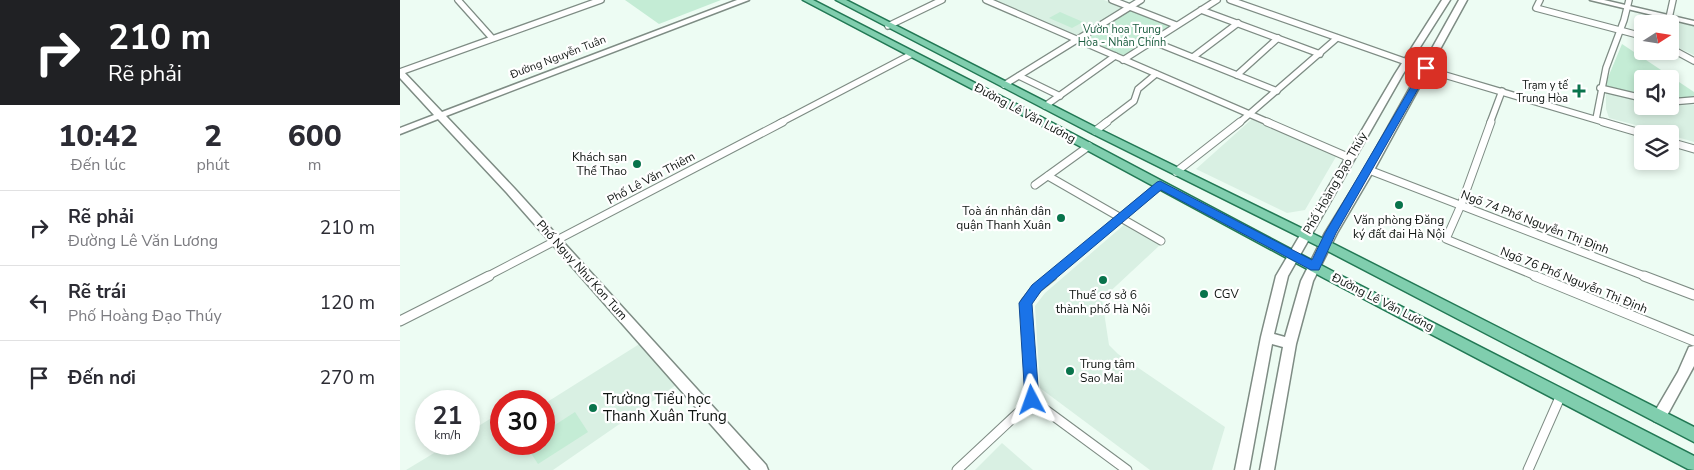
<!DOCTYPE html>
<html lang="vi">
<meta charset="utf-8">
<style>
:root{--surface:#fff;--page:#f7f7f7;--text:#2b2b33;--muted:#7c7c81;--line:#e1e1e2}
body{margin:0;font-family:"Nunito Sans",sans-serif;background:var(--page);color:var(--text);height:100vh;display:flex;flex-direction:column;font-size:19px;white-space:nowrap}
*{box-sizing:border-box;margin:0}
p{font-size:16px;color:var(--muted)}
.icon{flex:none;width:28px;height:28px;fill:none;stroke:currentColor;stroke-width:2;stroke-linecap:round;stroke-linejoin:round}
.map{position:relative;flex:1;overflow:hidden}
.drawer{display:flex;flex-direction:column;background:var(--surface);width:400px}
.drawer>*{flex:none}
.banner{background:#202124;color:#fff;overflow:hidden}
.needle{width:32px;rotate:78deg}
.controls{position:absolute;left:1234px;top:15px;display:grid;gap:10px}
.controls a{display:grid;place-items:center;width:45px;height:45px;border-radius:5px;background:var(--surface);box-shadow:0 2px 8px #0003;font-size:25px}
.speed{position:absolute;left:15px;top:390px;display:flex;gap:10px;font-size:25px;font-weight:700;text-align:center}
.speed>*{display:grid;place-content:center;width:65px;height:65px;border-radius:50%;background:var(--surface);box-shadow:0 2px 8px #0003;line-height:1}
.speed small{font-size:12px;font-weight:400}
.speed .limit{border:8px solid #d22;background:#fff;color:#111}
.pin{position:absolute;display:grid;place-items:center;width:42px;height:42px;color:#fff;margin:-21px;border-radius:10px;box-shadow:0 2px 8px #0006}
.me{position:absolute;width:55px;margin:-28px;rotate:356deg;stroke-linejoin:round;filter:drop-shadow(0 0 4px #0008)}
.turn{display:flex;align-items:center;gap:18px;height:105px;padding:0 25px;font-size:22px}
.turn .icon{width:65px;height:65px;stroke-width:2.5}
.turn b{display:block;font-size:35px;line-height:42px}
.eta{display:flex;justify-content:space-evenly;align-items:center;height:85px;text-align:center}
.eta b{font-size:30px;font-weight:800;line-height:35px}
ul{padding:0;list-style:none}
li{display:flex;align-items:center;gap:15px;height:75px;padding:0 25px;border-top:1px solid var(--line)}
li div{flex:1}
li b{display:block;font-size:19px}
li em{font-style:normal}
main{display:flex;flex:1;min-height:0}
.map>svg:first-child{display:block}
.built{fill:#d9f0e3}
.green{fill:#c4ecd5}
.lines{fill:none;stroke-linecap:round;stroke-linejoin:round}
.street-far2-casing{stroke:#7e8c84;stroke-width:8}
.street-far1-casing{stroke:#7e8c84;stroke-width:9}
.street-casing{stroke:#7e8c84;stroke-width:11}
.secondary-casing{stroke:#7e8c84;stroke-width:3}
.primary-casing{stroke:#227854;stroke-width:3}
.street-far2{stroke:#fff;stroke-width:5.5}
.street-far1{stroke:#fff;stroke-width:7}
.street{stroke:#fff;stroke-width:9}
.secondary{fill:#fff;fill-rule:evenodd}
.primary{fill:#80ceae;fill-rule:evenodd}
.route{fill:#1a73e8;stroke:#114b97}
.poi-dot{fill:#08734b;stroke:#fff;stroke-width:2}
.labels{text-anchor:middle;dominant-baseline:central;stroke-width:4.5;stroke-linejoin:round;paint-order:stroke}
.far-park-label{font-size:11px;fill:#1f6043;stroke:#fff}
.far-street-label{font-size:11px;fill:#101512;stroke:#fff}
.far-poi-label{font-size:11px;fill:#101512;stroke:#fff;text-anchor:end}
.street-label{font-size:12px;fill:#101512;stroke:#fff}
.poi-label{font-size:12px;fill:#101512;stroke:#fff;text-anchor:end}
.near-poi-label{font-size:15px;fill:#101512;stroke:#fff;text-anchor:start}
</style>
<main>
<section class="drawer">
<div class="banner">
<div class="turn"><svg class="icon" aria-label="right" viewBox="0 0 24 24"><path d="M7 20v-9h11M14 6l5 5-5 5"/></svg><div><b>210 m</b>Rẽ phải</div></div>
</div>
<div class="eta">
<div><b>10:42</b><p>Đến lúc</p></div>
<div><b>2</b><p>phút</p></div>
<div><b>600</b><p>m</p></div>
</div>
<ul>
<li><svg class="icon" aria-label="right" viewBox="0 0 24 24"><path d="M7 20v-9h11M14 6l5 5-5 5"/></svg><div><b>Rẽ phải</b><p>Đường Lê Văn Lương</p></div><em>210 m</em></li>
<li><svg class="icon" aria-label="left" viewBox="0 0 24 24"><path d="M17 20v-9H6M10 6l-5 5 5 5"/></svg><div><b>Rẽ trái</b><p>Phố Hoàng Đạo Thúy</p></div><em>120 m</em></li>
<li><svg class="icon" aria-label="arrive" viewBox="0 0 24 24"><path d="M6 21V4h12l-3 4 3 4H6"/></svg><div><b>Đến nơi</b></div><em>270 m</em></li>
</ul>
</section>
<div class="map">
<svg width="1294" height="470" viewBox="0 0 1294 470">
<rect width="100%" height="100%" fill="#edfcf3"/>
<!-- built -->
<g class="built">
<polygon points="594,0 704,0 726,8 677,36"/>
<polygon points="1246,16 1294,26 1294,55 1270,44 1270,24 1244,24"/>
<polygon points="1206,93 1242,101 1242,106 1294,105 1294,142 1270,135 1270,134 1209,118 1206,109"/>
<polygon points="852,119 937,155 905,210 887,213 796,169"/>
<polygon points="725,224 760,245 702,299 709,345 718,354 825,427 812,470 750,470 640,388 635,306 645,293"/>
<polygon points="241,343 276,385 153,470 6,470 49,444 69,444 69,432 101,412 101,444 144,444 144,404"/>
<polygon points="602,443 633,470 575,470"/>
</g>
<!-- green -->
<g class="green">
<polygon points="225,0 321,0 259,24"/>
<polygon points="729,7 776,25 723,60 676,39"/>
<polygon points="660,12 683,22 672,28 649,18"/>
<polygon points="1222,44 1294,92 1294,97 1270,99 1270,79 1242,79 1242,95 1204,87"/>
<polygon points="175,412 188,432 138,464 125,444 144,444 144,432"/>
</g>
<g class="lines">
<!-- street-far2 casing -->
<g class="street-far2-casing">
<g id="street-far2">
<polyline points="58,0 92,38"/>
<polyline points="586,0 870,123"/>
<polyline points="712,0 776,25"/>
<polyline points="830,0 1038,73 1207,123"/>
<polyline points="1140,0 1136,8 1242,36"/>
<polyline points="801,10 920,54"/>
<polyline points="1269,18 1273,0"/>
<polyline points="488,26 542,0"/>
<polyline points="752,41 877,91"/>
<polyline points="1270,48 1294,61"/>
<polyline points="793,57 838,23"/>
<polyline points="723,60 817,0"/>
<polyline points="0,72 201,0"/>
<polyline points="837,75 878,38"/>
<polyline points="619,76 660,96"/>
<polyline points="604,85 741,0"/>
<polyline points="1200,88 1242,98"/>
<polyline points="1270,102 1294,100"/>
<polyline points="645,106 715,56"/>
<polyline points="1196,119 1206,68 1224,20 1229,0"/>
<polyline points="380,123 512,54"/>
<polyline points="705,123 734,101 738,89 756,74"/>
<polyline points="839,123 937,38"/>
<polyline points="1090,123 1102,91"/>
</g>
</g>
<!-- street-far1 casing -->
<g class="street-far1-casing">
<g id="street-far1">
<polyline points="867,122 950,158"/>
<polyline points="1091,122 1061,205 1046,239 1138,277"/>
<polyline points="1203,122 1244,134"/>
<polyline points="695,131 707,122"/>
<polyline points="1270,142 1294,149"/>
<polyline points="969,170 1247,277"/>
<polyline points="776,172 840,122"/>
<polyline points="648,176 761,241"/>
<polyline points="635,185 689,146"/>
<polyline points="86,277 383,122"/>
<polyline points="650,277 760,185"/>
</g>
</g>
<!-- street casing -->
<g class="street-casing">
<g id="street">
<polyline points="1135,276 1294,341"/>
<polyline points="1244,276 1294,295"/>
<polyline points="0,321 89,276"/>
<polyline points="632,400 625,303 637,288 652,276"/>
<polyline points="632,400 727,470"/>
<polyline points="557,470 632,400"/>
<polyline points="1128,470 1161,395"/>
</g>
</g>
<!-- secondary casing -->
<g class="secondary-casing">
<g id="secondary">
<polygon points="337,0 349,0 46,116 115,189 366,465 368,470 351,470 107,193 38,119 0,134 0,128 34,115 0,78 0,70 3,71 42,112"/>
<polygon points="1042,0 1050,0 1003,74 888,276 874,334 885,337 901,281 925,233 964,170 1059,0 1067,0 974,170 937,233 913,281 896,344 874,470 860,470 883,347 872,344 849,470 835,470 861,337 876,276 995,74"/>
<polygon points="1190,0 1204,0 1294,21 1294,25"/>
<polygon points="1294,346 1294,366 1264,421 1259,423 1254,421 1252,417 1254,413 1278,372 1289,347"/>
</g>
</g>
<!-- primary casing -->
<g class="primary-casing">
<g id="primary">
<polygon points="403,0 413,0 628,110 934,272 1294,456 1294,470 1288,469 924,278 620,114"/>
<polygon points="436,0 446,0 699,129 930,242 1294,427 1294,442 922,248 691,133"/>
</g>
</g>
<!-- street-far2 -->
<use href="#street-far2" class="street-far2"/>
<!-- street-far1 -->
<use href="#street-far1" class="street-far1"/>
<!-- street -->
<use href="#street" class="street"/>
<!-- secondary -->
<use href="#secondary" class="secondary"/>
<!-- primary -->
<use href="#primary" class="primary"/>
</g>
<!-- route -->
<polygon class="route" points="1026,66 1030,68 936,233 919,270 911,270 761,190 641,291 632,304 639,400 637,404 632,406 627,404 625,400 619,303 632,285 757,182 760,181 912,260 925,233 1022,68"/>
<!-- markers -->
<g class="poi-dot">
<path d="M1176.5 83.5h5v5h5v5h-5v5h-5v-5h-5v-5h5z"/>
<circle cx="237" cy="164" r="5"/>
<circle cx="999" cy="205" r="5"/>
<circle cx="661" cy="218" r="5"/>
<circle cx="703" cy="280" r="5"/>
<circle cx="804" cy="294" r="5"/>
<circle cx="670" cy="371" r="5"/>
<circle cx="193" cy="408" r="5"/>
</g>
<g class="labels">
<!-- far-park labels -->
<g class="far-park-label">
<text x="722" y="29">Vườn hoa Trung<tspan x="722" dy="13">Hòa - Nhân Chính</tspan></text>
</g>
<!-- far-street labels -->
<g class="far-street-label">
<text transform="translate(158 57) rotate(-21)">Đường Nguyễn Tuân</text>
</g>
<!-- far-poi labels -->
<g class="far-poi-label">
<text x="1168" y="85">Trạm y tế<tspan x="1168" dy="13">Trung Hòa</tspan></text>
</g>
<!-- street labels -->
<g class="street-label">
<text transform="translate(625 113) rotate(28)">Đường Lê Văn Lương</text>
<text transform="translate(251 178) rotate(-28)">Phố Lê Văn Thiêm</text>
<text transform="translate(935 183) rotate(-60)">Phố Hoàng Đạo Thúy</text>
<text transform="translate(1135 222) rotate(21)">Ngõ 74 Phố Nguyễn Thị Định</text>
<text transform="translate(182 270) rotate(48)">Phố Ngụy Như Kon Tum</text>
<text transform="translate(1174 280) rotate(22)">Ngõ 76 Phố Nguyễn Thị Định</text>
<text transform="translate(983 302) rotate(27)">Đường Lê Văn Lương</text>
</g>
<!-- poi labels -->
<g class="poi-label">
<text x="227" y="157">Khách sạn<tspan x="227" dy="14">Thể Thao</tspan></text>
<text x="651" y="211">Toà án nhân dân<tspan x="651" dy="14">quận Thanh Xuân</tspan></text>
<text x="999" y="220" text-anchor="middle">Văn phòng Đăng<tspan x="999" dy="14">ký đất đai Hà Nội</tspan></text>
<text x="814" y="294" text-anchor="start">CGV</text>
<text x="703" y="295" text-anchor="middle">Thuế cơ sở 6<tspan x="703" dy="14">thành phố Hà Nội</tspan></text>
<text x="680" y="364" text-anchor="start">Trung tâm<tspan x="680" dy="14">Sao Mai</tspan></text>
</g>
<!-- near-poi labels -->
<g class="near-poi-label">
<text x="203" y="399">Trường Tiểu học<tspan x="203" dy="17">Thanh Xuân Trung</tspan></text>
</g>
</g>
</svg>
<div class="controls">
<a><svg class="needle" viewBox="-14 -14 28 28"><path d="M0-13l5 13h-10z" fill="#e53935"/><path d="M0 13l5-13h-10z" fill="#7c7c81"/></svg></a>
<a><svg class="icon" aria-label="sound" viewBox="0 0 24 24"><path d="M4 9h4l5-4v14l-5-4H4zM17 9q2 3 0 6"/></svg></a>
<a><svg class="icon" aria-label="layers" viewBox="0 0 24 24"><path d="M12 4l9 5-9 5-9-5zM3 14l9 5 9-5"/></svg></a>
</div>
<div class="speed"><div>21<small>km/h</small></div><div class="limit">30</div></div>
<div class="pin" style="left:1026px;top:68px;background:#d93025"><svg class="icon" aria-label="arrive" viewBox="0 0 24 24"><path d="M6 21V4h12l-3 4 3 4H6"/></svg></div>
<svg class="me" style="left:632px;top:400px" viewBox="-20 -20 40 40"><path d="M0-17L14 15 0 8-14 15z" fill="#1a73e8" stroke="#fff" stroke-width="4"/></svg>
</div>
</main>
